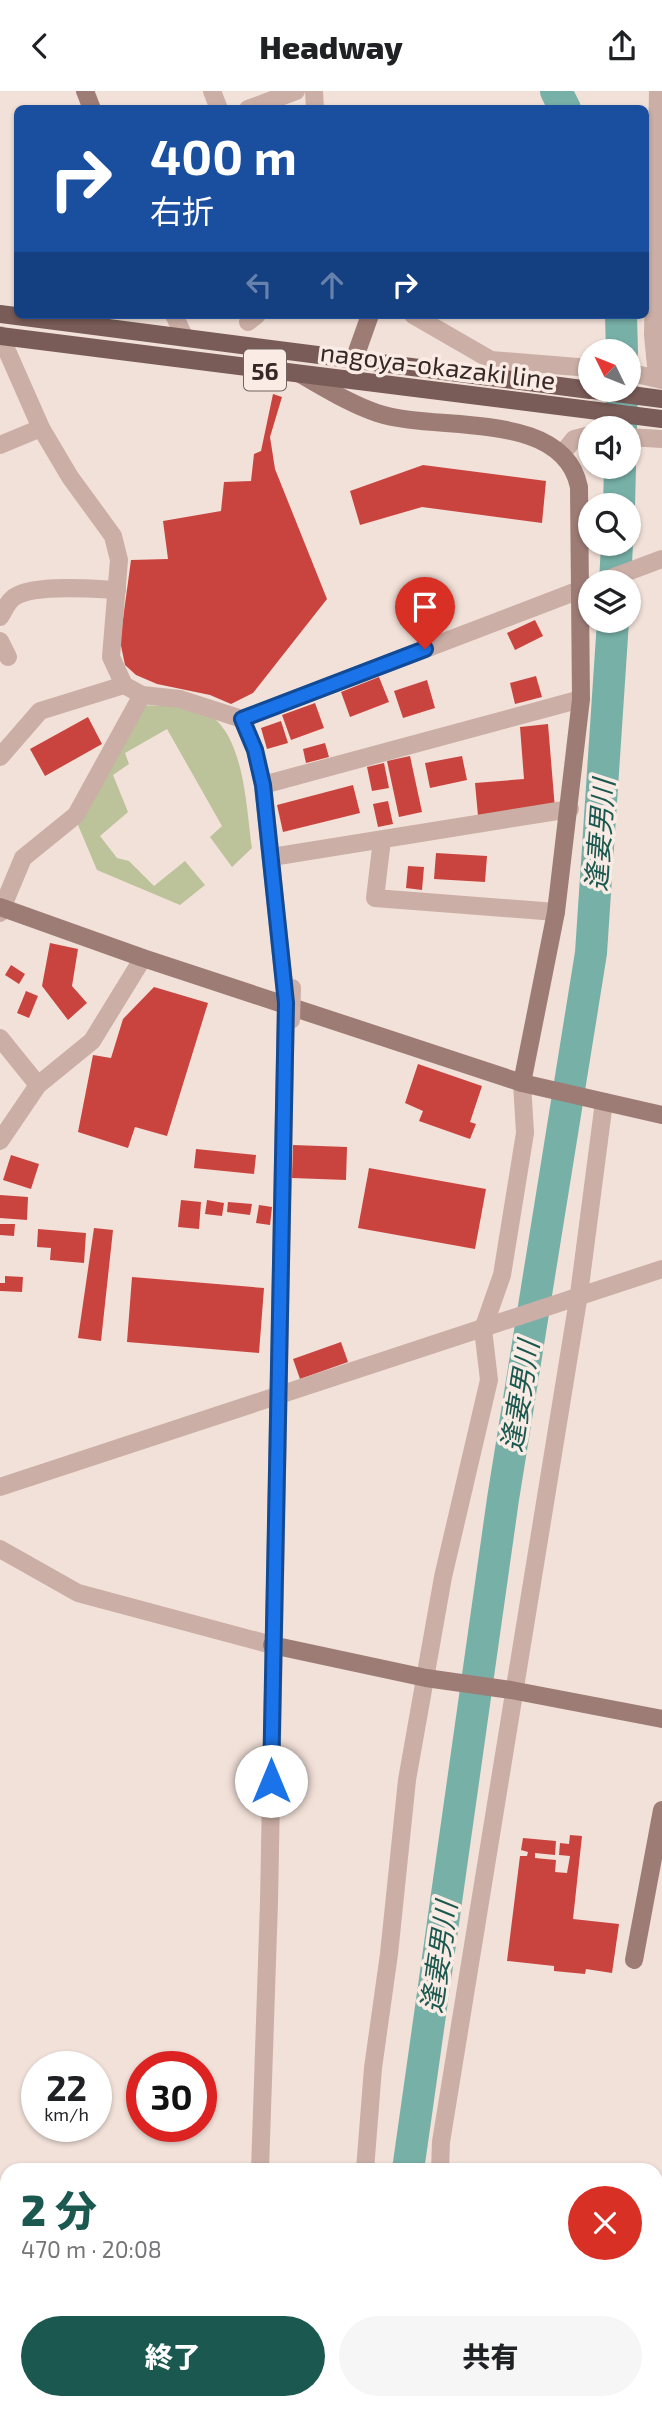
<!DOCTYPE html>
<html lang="ja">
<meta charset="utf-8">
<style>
:root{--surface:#fff;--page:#f6f6f6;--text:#202124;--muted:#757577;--accent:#1b5950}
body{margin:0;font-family:"Exo 2","Noto Sans JP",sans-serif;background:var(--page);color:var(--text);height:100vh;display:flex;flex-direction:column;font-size:26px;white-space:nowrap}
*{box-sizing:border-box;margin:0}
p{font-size:23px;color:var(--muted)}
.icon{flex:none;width:38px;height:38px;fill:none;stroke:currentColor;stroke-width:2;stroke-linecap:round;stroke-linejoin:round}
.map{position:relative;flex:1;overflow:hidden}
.side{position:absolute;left:0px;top:2072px;width:663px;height:247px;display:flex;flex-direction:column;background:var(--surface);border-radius:21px 21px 0 0;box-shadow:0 2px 5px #0004}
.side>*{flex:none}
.banner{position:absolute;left:14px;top:14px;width:635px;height:214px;border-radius:10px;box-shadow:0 2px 5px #0004;background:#1a4fa0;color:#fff;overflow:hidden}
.needle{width:46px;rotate:313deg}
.fabs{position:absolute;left:578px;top:248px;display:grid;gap:14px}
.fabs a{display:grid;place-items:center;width:63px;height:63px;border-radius:50%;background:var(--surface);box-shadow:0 2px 5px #0004;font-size:35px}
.speed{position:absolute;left:21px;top:1960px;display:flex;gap:14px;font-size:35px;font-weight:700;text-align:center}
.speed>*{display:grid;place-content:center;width:91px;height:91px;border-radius:50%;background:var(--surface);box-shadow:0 2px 5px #0004;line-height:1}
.speed small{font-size:18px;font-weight:400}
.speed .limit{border:10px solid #d22;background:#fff;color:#111}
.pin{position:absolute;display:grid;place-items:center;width:60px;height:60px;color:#fff;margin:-72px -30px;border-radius:50% 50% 50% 0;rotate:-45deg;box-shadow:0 0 7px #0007}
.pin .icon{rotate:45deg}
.me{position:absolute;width:77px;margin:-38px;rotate:0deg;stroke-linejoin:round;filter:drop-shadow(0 0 5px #0008)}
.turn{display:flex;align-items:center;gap:24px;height:147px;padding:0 21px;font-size:32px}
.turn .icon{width:91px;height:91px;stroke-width:2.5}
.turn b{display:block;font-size:49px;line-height:60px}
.lanes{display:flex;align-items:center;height:66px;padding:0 21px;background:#0003;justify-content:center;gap:35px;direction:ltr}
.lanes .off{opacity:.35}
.round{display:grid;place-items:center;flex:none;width:74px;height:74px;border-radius:37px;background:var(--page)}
.summary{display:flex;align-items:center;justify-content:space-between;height:119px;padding:0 21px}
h1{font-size:42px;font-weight:800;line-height:52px;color:var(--accent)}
.cta{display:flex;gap:14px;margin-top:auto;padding:14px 21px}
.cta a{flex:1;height:80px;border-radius:42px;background:var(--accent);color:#fff;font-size:28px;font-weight:800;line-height:80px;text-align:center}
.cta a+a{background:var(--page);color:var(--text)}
header{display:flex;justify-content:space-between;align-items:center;height:91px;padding:0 21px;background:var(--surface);font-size:32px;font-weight:800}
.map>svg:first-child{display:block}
.green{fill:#bcc299}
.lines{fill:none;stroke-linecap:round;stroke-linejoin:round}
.river{stroke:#77b0a7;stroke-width:32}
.building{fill:#ca443f}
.street{stroke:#cbaea5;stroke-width:18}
.secondary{stroke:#9e7c76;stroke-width:18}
.primary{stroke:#795b57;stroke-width:18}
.street-bridge{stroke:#cbaea5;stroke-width:18}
.route-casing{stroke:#114b97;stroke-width:18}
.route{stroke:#1a73e8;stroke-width:12}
.labels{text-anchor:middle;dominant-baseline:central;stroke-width:7;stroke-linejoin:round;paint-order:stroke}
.shield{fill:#faece5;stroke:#71635f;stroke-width:2}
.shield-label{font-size:24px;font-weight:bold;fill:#362826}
.street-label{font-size:26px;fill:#362826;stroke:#faece5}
.water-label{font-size:28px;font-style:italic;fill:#1b5950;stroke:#faece5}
</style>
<header><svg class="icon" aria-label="back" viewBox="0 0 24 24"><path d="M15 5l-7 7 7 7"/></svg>Headway<svg class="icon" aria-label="share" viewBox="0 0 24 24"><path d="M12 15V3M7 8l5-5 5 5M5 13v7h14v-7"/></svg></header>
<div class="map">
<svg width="662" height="2318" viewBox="0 0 662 2318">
<rect width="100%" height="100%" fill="#f2e1d9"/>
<!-- green -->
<path class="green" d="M138,614C154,615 188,614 202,620C245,637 246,718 252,757L232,776L210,746L222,735L167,638L125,662L129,673L113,684L128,721L100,745L117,767L129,770L154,795L185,770L205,794L180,814L97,779L78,734Z"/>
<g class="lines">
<!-- river -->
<g class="river">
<polyline points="556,0 565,18"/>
<polyline points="621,224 622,261"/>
<polyline points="621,338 622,299"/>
<polyline points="619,415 620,376"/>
<polyline points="615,492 617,453"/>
<polyline points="408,2079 503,1408 591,862 613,530"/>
<polyline points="402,2312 402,2318"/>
</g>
</g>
<!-- building -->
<g class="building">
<polygon points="273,303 282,306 270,346 275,378 327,508 253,602 231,613 210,604 157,593 136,584 125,574 120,550 131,469 168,468 163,430 221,420 224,391 251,390 254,363 261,360"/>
<polygon points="423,374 546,390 542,432 422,416 360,434 350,400"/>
<polygon points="535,529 543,545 515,559 507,542"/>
<polygon points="536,585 542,606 515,613 510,592"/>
<polygon points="379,586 389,611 350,626 341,601"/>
<polygon points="427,589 435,617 403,627 394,600"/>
<polygon points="315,612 324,637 291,649 282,624"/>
<polygon points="88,626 102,653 45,685 30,658"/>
<polygon points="281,630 288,652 267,658 261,637"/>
<polygon points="548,633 555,718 478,725 475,692 524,688 520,636"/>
<polygon points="325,652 329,666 306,672 303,658"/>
<polygon points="410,665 422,721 399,726 387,670"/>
<polygon points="462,665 467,689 430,697 425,672"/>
<polygon points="384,672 389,697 372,700 367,676"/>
<polygon points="353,694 360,722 283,741 277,714"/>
<polygon points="388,710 393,733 378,736 373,713"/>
<polygon points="436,762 487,765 485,791 434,788"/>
<polygon points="408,775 424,776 422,799 406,797"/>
<polygon points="50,852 78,858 72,895 87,912 68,929 42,895"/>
<polygon points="11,874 25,883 19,893 5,884"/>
<polygon points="154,896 208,912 167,1045 135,1036 128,1057 78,1041 93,964 111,967 123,928"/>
<polygon points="26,900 38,905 29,927 17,922"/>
<polygon points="418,973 482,995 470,1031 476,1033 470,1048 419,1030 423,1020 405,1012"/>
<polygon points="293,1054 347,1056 346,1089 292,1087"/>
<polygon points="196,1058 256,1064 254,1083 194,1077"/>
<polygon points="11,1064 39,1073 31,1098 3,1089"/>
<polygon points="369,1077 486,1098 475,1158 358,1137"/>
<polygon points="0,1104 28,1106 27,1129 0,1127"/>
<polygon points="181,1109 201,1111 199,1138 178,1136"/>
<polygon points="207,1109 224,1112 222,1125 205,1123"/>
<polygon points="228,1111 252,1113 250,1124 227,1121"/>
<polygon points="259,1114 272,1116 270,1134 256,1132"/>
<polygon points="0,1133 15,1133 14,1145 0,1144"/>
<polygon points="94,1137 113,1139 101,1250 78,1247"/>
<polygon points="38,1138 86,1142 84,1172 50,1169 51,1157 37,1156"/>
<polygon points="5,1185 23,1186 22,1201 0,1200 0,1192 5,1192"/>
<polygon points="132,1186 264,1197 259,1262 127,1251"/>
<polygon points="341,1251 348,1271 300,1288 293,1268"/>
<polygon points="570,1744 582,1745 573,1828 619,1833 612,1882 586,1878 585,1883 554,1880 554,1875 507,1870 520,1765 527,1765 528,1761 521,1759 523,1747 556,1750 555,1764 535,1762 535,1767 556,1769 555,1781 567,1782 570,1765 559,1764 560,1752 569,1753"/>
</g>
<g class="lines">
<!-- street -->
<g class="street">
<polyline points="212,0 219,18"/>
<polyline points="314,0 315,18"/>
<polyline points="248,18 296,0"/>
<polyline points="174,224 184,245"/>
<polyline points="413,224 491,269 590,277"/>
<polyline points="248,231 257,224"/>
<polyline points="0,244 41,337 70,386 113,445 119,469 111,566 124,594 142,604 180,608 242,628 590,495"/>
<polyline points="628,281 662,289"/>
<polyline points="657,286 653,244 658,0"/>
<polyline points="628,346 662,348"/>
<polyline points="0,354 41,337"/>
<polyline points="562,363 574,348 590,344"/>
<polyline points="598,492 662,468"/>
<path d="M0,526C4,520 7,512 12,508C29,492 94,498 117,499"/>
<polyline points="0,550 8,566"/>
<polyline points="242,628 255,659 263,694 286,912 269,1811 260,2079"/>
<polyline points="0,666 40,620 124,594"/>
<polyline points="263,694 581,608"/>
<polyline points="382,749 375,807 556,821"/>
<polyline points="272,766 570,718"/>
<polyline points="0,822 23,767 76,724 142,604"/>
<polyline points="0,947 38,994"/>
<polyline points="0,1050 38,994 92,950 143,867"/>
<polyline points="0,1396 662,1178"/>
<polyline points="0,1458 78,1502 272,1554"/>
<polyline points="365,2079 373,1977 389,1863 407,1689 443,1486 489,1289 483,1238 502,1184 525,1042 522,992"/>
<polyline points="440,2079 441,2051 579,1203 604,1011"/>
<polyline points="253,2318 254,2312"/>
<polyline points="359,2318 359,2312"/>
<polyline points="436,2318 436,2312"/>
</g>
<!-- secondary -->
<g class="secondary">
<polyline points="85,0 92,18"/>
<polyline points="354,269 370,224"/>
<path d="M300,283C325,297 350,313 377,322C436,342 563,317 579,396L581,608L556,821L522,992"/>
<polyline points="0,816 143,867 522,992 662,1024"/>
<polyline points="272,1554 426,1587 511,1599 662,1628"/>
<polyline points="634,1869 662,1719"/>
</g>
<!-- primary -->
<g class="primary">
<polyline points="0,223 590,299"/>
<polyline points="0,245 662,328"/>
<polyline points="593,299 662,308"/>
</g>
<!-- street-bridge -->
<polyline class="street-bridge" points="291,929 292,897"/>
</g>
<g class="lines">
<!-- route casing -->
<g class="route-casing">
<polyline id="route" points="271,1690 286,912 263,694 255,659 242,628 425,558"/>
</g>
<!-- route -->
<use href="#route" class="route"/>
</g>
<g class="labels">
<!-- shield labels -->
<rect class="shield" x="244" y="258.5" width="42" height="41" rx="5"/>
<g class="shield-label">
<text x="265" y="279">56</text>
</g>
<!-- street labels -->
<g class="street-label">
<text transform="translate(438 274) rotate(7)">nagoya-okazaki line</text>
</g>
<!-- water labels -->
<g class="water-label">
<text transform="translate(599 744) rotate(-86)">逢妻男川</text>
<text transform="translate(519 1305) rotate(-81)">逢妻男川</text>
<text transform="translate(438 1866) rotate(-82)">逢妻男川</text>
</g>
</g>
</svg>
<div class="fabs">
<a><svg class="needle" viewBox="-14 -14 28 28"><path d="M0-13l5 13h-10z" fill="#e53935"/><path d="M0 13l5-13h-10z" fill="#757577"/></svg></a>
<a><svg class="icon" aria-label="sound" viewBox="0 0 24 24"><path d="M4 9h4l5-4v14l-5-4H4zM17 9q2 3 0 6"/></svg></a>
<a><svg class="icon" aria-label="search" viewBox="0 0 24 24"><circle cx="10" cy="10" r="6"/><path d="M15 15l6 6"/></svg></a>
<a><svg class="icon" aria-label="layers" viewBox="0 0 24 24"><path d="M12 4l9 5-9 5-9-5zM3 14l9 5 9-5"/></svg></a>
</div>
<div class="speed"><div>22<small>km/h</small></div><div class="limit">30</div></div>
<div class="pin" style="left:425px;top:558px;background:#d93025"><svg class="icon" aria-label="arrive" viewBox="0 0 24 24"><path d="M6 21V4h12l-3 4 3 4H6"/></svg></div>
<svg class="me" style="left:271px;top:1690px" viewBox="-20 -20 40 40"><circle r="19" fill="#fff"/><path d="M0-13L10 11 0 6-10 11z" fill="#1a73e8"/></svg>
<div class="banner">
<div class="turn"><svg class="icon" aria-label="right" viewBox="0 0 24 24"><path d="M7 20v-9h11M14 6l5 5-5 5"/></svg><div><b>400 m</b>右折</div></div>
<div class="lanes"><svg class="icon off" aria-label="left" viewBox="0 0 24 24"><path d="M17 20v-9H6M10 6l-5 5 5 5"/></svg><svg class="icon off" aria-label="ahead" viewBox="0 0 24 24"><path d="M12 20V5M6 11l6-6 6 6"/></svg><svg class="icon" aria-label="right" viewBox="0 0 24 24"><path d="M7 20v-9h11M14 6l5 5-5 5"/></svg></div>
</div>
<section class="side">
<div class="summary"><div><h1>2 分</h1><p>470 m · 20:08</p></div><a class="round" style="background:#d93025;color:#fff"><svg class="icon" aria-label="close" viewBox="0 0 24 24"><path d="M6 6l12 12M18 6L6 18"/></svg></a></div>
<div class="cta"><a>終了</a><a>共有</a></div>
</section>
</div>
